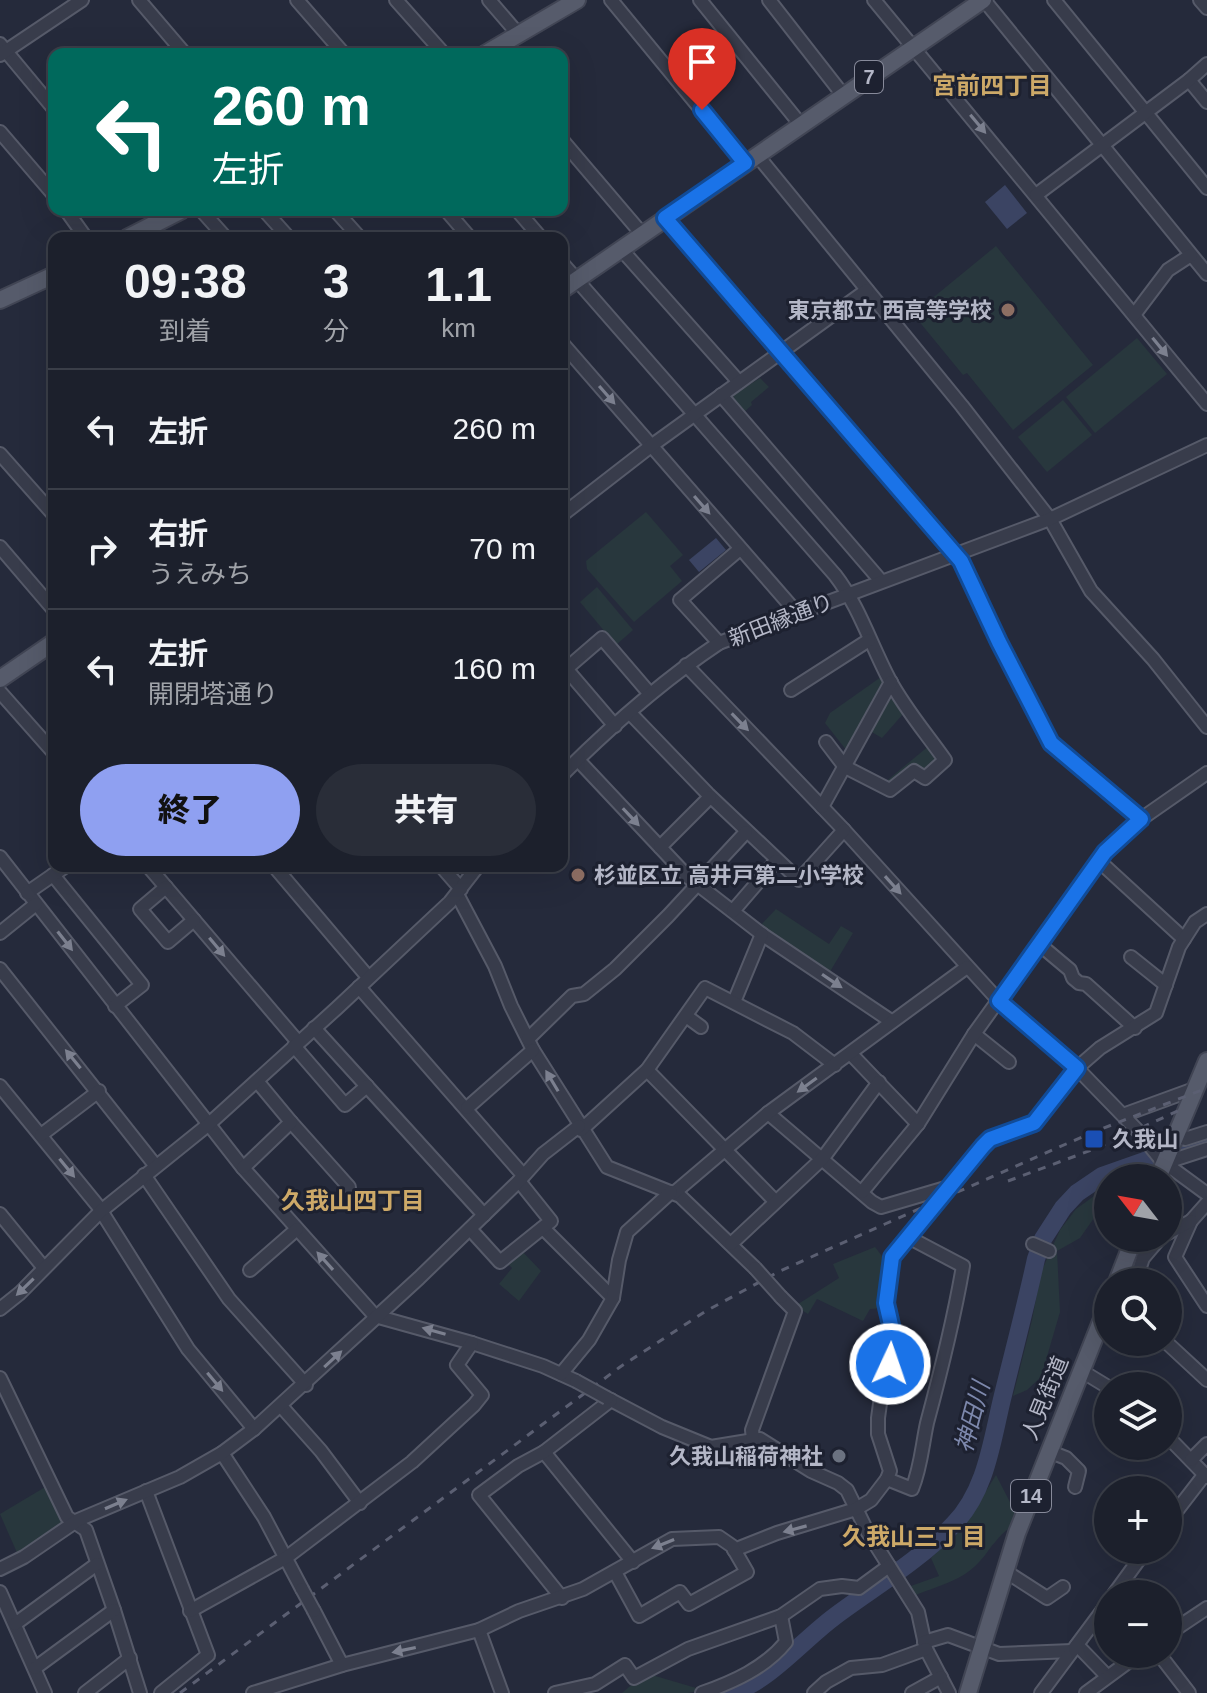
<!DOCTYPE html>
<html lang="ja">
<meta charset="utf-8">
<style>
:root{--surface:#1c202c;--page:#292d38;--text:#f1f3f6;--muted:#a0a3a9;--line:#3a3e48;--accent:#8fa0f1}
body{margin:0;font-family:Arial,"Noto Sans JP",sans-serif;background:var(--page);color:var(--text);height:100vh;display:flex;flex-direction:column;font-size:30px;white-space:nowrap}
*{box-sizing:border-box;margin:0}
p{font-size:26px;color:var(--muted)}
.icon{flex:none;width:44px;height:44px;fill:none;stroke:currentColor;stroke-width:2;stroke-linecap:round;stroke-linejoin:round}
.map{position:relative;flex:1;overflow:hidden}
.drawer{position:absolute;left:48px;top:232px;width:520px;height:640px;display:flex;flex-direction:column;background:var(--surface);border-radius:16px;box-shadow:0 8px 32px #0002,0 0 0 2px var(--line)}
.drawer>*{flex:none}
.top-card{position:absolute;left:48px;top:48px;width:520px;height:168px;border-radius:16px;box-shadow:0 8px 32px #0002,0 0 0 2px var(--line);background:#00695c;color:#fff;overflow:hidden}
.needle{width:52px;rotate:301deg}
.buttons{position:absolute;left:1094px;top:1164px;display:grid;gap:16px}
.buttons a{display:grid;place-items:center;width:88px;height:88px;border-radius:50%;background:var(--surface);box-shadow:0 8px 32px #0002,0 0 0 2px var(--line);font-size:40px}
.pin{position:absolute;display:grid;place-items:center;width:68px;height:68px;color:#fff;margin:-82px -34px;border-radius:50% 50% 50% 0;rotate:-45deg;box-shadow:0 0 8px #0007}
.pin .icon{rotate:45deg}
.me{position:absolute;width:88px;margin:-44px;rotate:3deg;stroke-linejoin:round;filter:drop-shadow(0 0 6px #0008)}
.turn{display:flex;align-items:center;gap:28px;height:168px;padding:0 32px;font-size:36px}
.turn .icon{width:104px;height:104px;stroke-width:2.5}
.turn b{display:block;font-size:56px;line-height:68px}
.eta{display:flex;justify-content:space-evenly;align-items:center;height:136px;text-align:center}
.eta b{font-size:48px;font-weight:800;line-height:56px}
.cta{display:flex;gap:16px;margin-top:auto;padding:16px 32px}
.cta a{flex:1;height:92px;border-radius:48px;background:var(--accent);color:#111;font-size:32px;font-weight:800;line-height:92px;text-align:center}
.cta a+a{background:var(--page);color:var(--text)}
ul{padding:0;list-style:none}
li{display:flex;align-items:center;gap:24px;height:120px;padding:0 32px;border-top:2px solid var(--line)}
li div{flex:1}
li b{display:block;font-size:30px}
li em{font-style:normal}
.map>svg:first-child{display:block}
.green{fill:#28373d}
.water{fill:#3b4463}
.lines{fill:none;stroke-linecap:round;stroke-linejoin:round}
.river{stroke:#3b4463;stroke-width:18}
.minor-casing{stroke:#565a69;stroke-width:16}
.major-casing{stroke:#414554;stroke-width:20}
.minor{stroke:#383c4b;stroke-width:12}
.major{stroke:#565b6b;stroke-width:16}
.rail{stroke:#5b5f72;stroke-width:3;stroke-dasharray:8 8;stroke-linecap:butt}
.minor-bridge-casing{stroke:#565a69;stroke-width:16;stroke-linecap:butt}
.minor-bridge{stroke:#383c4b;stroke-width:12}
.oneway{fill:#7c808f}
.route-casing{stroke:#114b97;stroke-width:20}
.route{stroke:#1a73e8;stroke-width:14}
.education-dot{fill:#8d6e63;stroke:#1d2130;stroke-width:3}
.transit-dot{fill:#1a4fb4;stroke:#1d2130;stroke-width:3}
.worship-dot{fill:#6b7280;stroke:#1d2130;stroke-width:3}
.labels{text-anchor:middle;dominant-baseline:central;stroke-width:6;stroke-linejoin:round;paint-order:stroke}
.shield{fill:#1d2130;stroke:#878a9a;stroke-width:2}
.shield-label{font-size:20px;font-weight:bold;fill:#b4b7c7}
.poi-label{font-size:22px;font-weight:bold;fill:#b4b7c7;stroke:#1d2130;text-anchor:end}
.street-label{font-size:22px;fill:#b4b7c7;stroke:#1d2130}
.neighbourhood-label{font-size:24px;font-weight:bold;fill:#cda968;stroke:#1d2130}
.water-label{font-size:24px;font-style:italic;fill:#7d88ac;stroke:#1d2130}
</style>
<div class="map">
<svg width="1207" height="1693" viewBox="0 0 1207 1693">
<rect width="100%" height="100%" fill="#252a3b"/>
<!-- green -->
<g class="green">
<polygon points="996,246 1093,365 1013,430 967,373 963,375 913,314"/>
<polygon points="1137,338 1167,374 1095,433 1066,397"/>
<polygon points="760,378 769,387 751,402 752,405 743,413 734,399 733,395"/>
<polygon points="1063,400 1092,435 1047,472 1018,437"/>
<polygon points="646,512 683,555 670,566 682,581 634,622 587,569 586,561"/>
<polygon points="597,587 633,630 616,645 580,602"/>
<polygon points="881,677 883,681 847,751 825,723 830,713"/>
<polygon points="890,697 903,714 882,738 870,731"/>
<path d="M930,745L939,757C927,771 903,788 884,783Z"/>
<polygon points="776,909 829,944 841,926 853,933 828,975 758,928"/>
<polygon points="1108,1186 1108,1198 1080,1238 1057,1251 1060,1312 1041,1377 1027,1390 1013,1396 1032,1320 1041,1272 1060,1230 1076,1209"/>
<polygon points="875,1247 888,1264 884,1308 870,1309 863,1321 817,1299 808,1314 795,1306 839,1278 833,1264"/>
<polygon points="520,1249 541,1271 519,1301 499,1284 512,1268 505,1261"/>
<path d="M996,1475L1013,1508L1018,1511C1010,1532 1008,1526 996,1541C990,1547 986,1555 980,1561C963,1581 937,1586 913,1596L908,1587L939,1576L931,1558L966,1523Z"/>
<polygon points="47,1486 68,1525 18,1555 0,1514"/>
<polygon points="652,1675 703,1690 688,1693 622,1693 635,1682"/>
</g>
<!-- water -->
<g class="water">
<polygon points="1005,185 1027,213 1007,229 985,202"/>
<polygon points="716,538 726,550 699,572 689,560"/>
</g>
<g class="lines">
<!-- river -->
<path class="river" d="M732,1693C769,1681 803,1640 834,1617C874,1587 919,1561 954,1524C987,1490 992,1439 1003,1395C1014,1350 1026,1305 1036,1259L1043,1239L1063,1208L1077,1193L1102,1176L1207,1139"/>
<!-- minor casing -->
<g class="minor-casing">
<g id="minor">
<polyline points="139,0 185,54"/>
<polyline points="297,0 344,54"/>
<polyline points="396,0 444,54"/>
<polyline points="489,0 519,35"/>
<polyline points="611,0 745,163"/>
<polyline points="700,0 801,125"/>
<polyline points="769,0 843,95"/>
<polyline points="874,0 1207,404"/>
<polyline points="984,0 1207,274"/>
<polyline points="1054,0 1207,188"/>
<polyline points="1200,0 1207,8"/>
<polyline points="0,44 54,109"/>
<polyline points="0,55 82,0"/>
<polyline points="1189,80 1207,102"/>
<polyline points="0,132 54,195"/>
<polyline points="562,140 642,234"/>
<polyline points="757,155 962,406 1050,519 1091,591 1153,659 1207,727"/>
<polyline points="1036,195 1189,80 1207,64"/>
<polyline points="66,210 86,238"/>
<polyline points="201,210 226,238"/>
<polyline points="264,210 289,238"/>
<polyline points="335,210 360,238"/>
<polyline points="446,210 470,238"/>
<polyline points="517,210 541,238"/>
<polyline points="665,218 961,561 999,642 1051,743 1141,819"/>
<polyline points="621,249 739,382"/>
<path d="M562,263L835,575C859,606 871,645 889,679C905,709 926,733 945,760L925,778L914,771L890,790L845,767L826,742"/>
<polyline points="1134,315 1168,270 1191,255"/>
<polyline points="562,343 797,613"/>
<polyline points="721,395 881,581"/>
<polyline points="0,454 54,515"/>
<polyline points="562,515 651,446 867,290"/>
<polyline points="0,547 54,610"/>
<polyline points="719,643 680,600 740,549"/>
<polyline points="562,664 615,726"/>
<polyline points="686,665 844,830 999,1001 1071,1062 1137,1130 1162,1161 1207,1194"/>
<polyline points="566,669 602,638 650,694"/>
<polyline points="791,690 869,640"/>
<polyline points="0,692 54,753"/>
<polyline points="630,713 708,794 799,880 844,830"/>
<polyline points="578,760 688,877 763,935 891,1021"/>
<path d="M562,775C610,727 662,681 719,643L1050,519L1207,445"/>
<polyline points="822,807 891,682"/>
<polyline points="660,847 710,797"/>
<polyline points="0,857 243,1168 375,1316 472,1343 543,1366 576,1381"/>
<polyline points="1099,861 1184,939"/>
<polyline points="148,866 298,1042"/>
<polyline points="274,866 368,977"/>
<polyline points="441,866 461,889"/>
<polyline points="53,875 142,985 115,1006"/>
<polyline points="166,887 140,909 168,942 194,920"/>
<polyline points="27,893 66,866"/>
<polyline points="457,894 495,966 511,1006 533,1050 607,1167 680,1196 755,1268"/>
<polyline points="733,911 776,861"/>
<polyline points="0,933 36,904"/>
<polyline points="1039,944 1070,970 1073,978 1079,983 1086,984 1135,1028"/>
<polyline points="1131,957 1166,985"/>
<polyline points="0,969 155,1165"/>
<polyline points="359,987 523,1175"/>
<polyline points="734,1002 762,934"/>
<polyline points="686,1016 701,1027"/>
<polyline points="314,1028 484,1215"/>
<polyline points="974,1034 1009,1062"/>
<polyline points="528,1039 572,996 584,994 615,969 668,916 746,832"/>
<polyline points="294,1046 345,1105 367,1086"/>
<polyline points="851,1054 918,1124"/>
<polyline points="647,1070 775,1201"/>
<polyline points="0,1086 98,1206 188,1349 254,1429"/>
<polyline points="467,1108 533,1050"/>
<polyline points="768,1113 872,1202 881,1207 949,1187"/>
<polyline points="1123,1115 1197,1088"/>
<polyline points="291,1122 349,1187"/>
<polyline points="581,1130 647,1070 705,988 793,1033 835,1065"/>
<polyline points="41,1135 99,1091"/>
<polyline points="1177,1136 1185,1139 1207,1132"/>
<polyline points="1164,1163 1207,1149"/>
<polyline points="243,1168 291,1122 257,1081"/>
<polyline points="144,1175 229,1299 306,1385"/>
<polyline points="862,1192 918,1124 974,1034 1105,852 1141,819 1207,773"/>
<polyline points="674,1193 768,1113 967,967"/>
<polyline points="1207,1203 1191,1221 1175,1257 1207,1306"/>
<polyline points="0,1214 44,1268"/>
<polyline points="543,1228 613,1298"/>
<polyline points="470,1229 500,1262 551,1221 519,1181"/>
<polyline points="1168,1233 1191,1221"/>
<polyline points="731,1244 823,1158 879,1082"/>
<polyline points="1033,1244 1049,1251"/>
<polyline points="250,1270 297,1229"/>
<polyline points="1135,1282 1143,1258 1160,1238"/>
<polyline points="0,1309 20,1293 101,1211 209,1124 337,1008 450,902 478,866"/>
<polyline points="1166,1342 1207,1380"/>
<polyline points="1080,1370 1108,1387"/>
<polyline points="561,1374 589,1340 613,1298 619,1260 627,1232 671,1192"/>
<polyline points="0,1378 67,1517 86,1530 114,1610 140,1693"/>
<polyline points="607,1398 662,1427 711,1447 760,1439 811,1471 838,1483 847,1490 867,1531 918,1612 926,1649 949,1693"/>
<polyline points="281,1406 321,1451 360,1503"/>
<polyline points="1168,1437 1207,1477"/>
<polyline points="753,1439 752,1430 795,1311 781,1297"/>
<polyline points="1048,1451 1066,1458 1079,1471 1075,1487"/>
<polyline points="544,1452 633,1562"/>
<polyline points="222,1453 264,1517 302,1589"/>
<polyline points="1191,1460 1207,1444"/>
<path d="M887,1479L912,1489C921,1467 922,1446 927,1423C941,1371 954,1319 963,1266L908,1237"/>
<polyline points="146,1491 208,1655 161,1693"/>
<polyline points="1168,1522 1205,1474"/>
<polyline points="734,1550 777,1533 856,1509 871,1500 887,1479 890,1471 878,1434 878,1418 882,1389 896,1347 886,1303 892,1257 983,1146 990,1139 1034,1123 1077,1068 1100,1048 1156,1013 1179,947 1195,922 1207,914"/>
<polyline points="0,1569 24,1557 78,1520 180,1477 222,1453 254,1429 419,1278 519,1181 543,1154 579,1126"/>
<polyline points="1005,1571 1047,1598 1063,1587"/>
<polyline points="0,1592 45,1693"/>
<polyline points="1114,1594 1146,1550"/>
<polyline points="562,1598 479,1495 518,1466 544,1452 611,1400"/>
<polyline points="190,1611 287,1557 412,1462 474,1405 482,1395 457,1365 472,1343"/>
<polyline points="314,1611 342,1665"/>
<polyline points="15,1624 97,1564"/>
<polyline points="479,1630 502,1693"/>
<polyline points="1168,1634 1207,1608"/>
<polyline points="924,1642 948,1635 999,1654 1072,1651"/>
<polyline points="1077,1645 1107,1676"/>
<polyline points="1159,1654 1189,1693"/>
<polyline points="35,1668 114,1610"/>
<polyline points="85,1693 130,1658"/>
<polyline points="253,1693 342,1665 479,1630 519,1611 583,1589 672,1539 719,1537 732,1546 747,1572 689,1604 680,1592 639,1616 615,1572"/>
<polyline points="555,1693 595,1684 625,1665 634,1678 688,1649 781,1616 820,1589 842,1586 859,1588 889,1566"/>
<path d="M702,1693C733,1682 765,1668 786,1642L781,1616"/>
<polyline points="814,1693 826,1682 851,1668 882,1665 926,1649"/>
<polyline points="912,1693 941,1677"/>
<polyline points="1041,1693 1108,1603"/>
<polyline points="1086,1693 1139,1654"/>
</g>
</g>
<!-- major casing -->
<g class="major-casing">
<g id="major">
<polyline points="485,54 577,0"/>
<polyline points="127,238 182,210"/>
<polyline points="562,290 983,0"/>
<polyline points="0,300 54,275"/>
<polyline points="0,679 54,642"/>
<polyline points="1158,1178 1207,1061"/>
<polyline points="1117,1282 1134,1238"/>
<polyline points="968,1693 1017,1533 1108,1304"/>
</g>
</g>
<!-- minor -->
<use href="#minor" class="minor"/>
<!-- major -->
<use href="#major" class="major"/>
<!-- rail -->
<g class="rail">
<polyline points="1008,1181 1097,1148 1182,1109"/>
<polyline points="180,1693 620,1367 706,1311 780,1271 885,1224 1091,1133 1207,1088"/>
</g>
<!-- minor-bridge casing -->
<g class="minor-bridge-casing">
<g id="minor-bridge">
<polyline points="755,1268 781,1297"/>
<polyline points="576,1381 607,1398"/>
<polyline points="302,1589 314,1611"/>
</g>
</g>
<!-- minor-bridge -->
<use href="#minor-bridge" class="minor-bridge"/>
</g>
<!-- one-way arrows -->
<defs><path id="oneway-solid" d="M-6-.8H1V-3.2L6.5 0L1 3.2V.8H-6Z" transform="scale(2)"/></defs>
<g class="oneway">
<use href="#oneway-solid" transform="translate(978 124) rotate(50)"/>
<use href="#oneway-solid" transform="translate(1160 347) rotate(51)"/>
<use href="#oneway-solid" transform="translate(607 395) rotate(49)"/>
<use href="#oneway-solid" transform="translate(702 505) rotate(49)"/>
<use href="#oneway-solid" transform="translate(740 722) rotate(46)"/>
<use href="#oneway-solid" transform="translate(631 817) rotate(47)"/>
<use href="#oneway-solid" transform="translate(893 885) rotate(48)"/>
<use href="#oneway-solid" transform="translate(65 941) rotate(52)"/>
<use href="#oneway-solid" transform="translate(217 947) rotate(50)"/>
<use href="#oneway-solid" transform="translate(832 981) rotate(34)"/>
<use href="#oneway-solid" transform="translate(73 1059) rotate(-129)"/>
<use href="#oneway-solid" transform="translate(552 1081) rotate(-121)"/>
<use href="#oneway-solid" transform="translate(807 1085) rotate(144)"/>
<use href="#oneway-solid" transform="translate(67 1168) rotate(51)"/>
<use href="#oneway-solid" transform="translate(325 1261) rotate(-132)"/>
<use href="#oneway-solid" transform="translate(25 1287) rotate(136)"/>
<use href="#oneway-solid" transform="translate(434 1331) rotate(-164)"/>
<use href="#oneway-solid" transform="translate(333 1359) rotate(-43)"/>
<use href="#oneway-solid" transform="translate(215 1382) rotate(50)"/>
<use href="#oneway-solid" transform="translate(116 1504) rotate(-23)"/>
<use href="#oneway-solid" transform="translate(795 1529) rotate(165)"/>
<use href="#oneway-solid" transform="translate(663 1544) rotate(158)"/>
<use href="#oneway-solid" transform="translate(404 1650) rotate(168)"/>
</g>
<g class="lines">
<!-- route casing -->
<g class="route-casing">
<polyline id="route" points="702,110 745,163 665,218 961,561 999,642 1051,743 1141,819 1105,852 999,1001 1077,1068 1034,1123 990,1139 983,1146 892,1257 886,1303 896,1347 890,1364"/>
</g>
<!-- route -->
<use href="#route" class="route"/>
</g>
<!-- markers -->
<g class="education-dot">
<circle cx="1008" cy="310" r="8"/>
<circle cx="578" cy="875" r="8"/>
</g>
<rect class="transit-dot" x="1084" y="1129" width="20" height="20" rx="4"/>
<circle class="worship-dot" cx="839" cy="1456" r="8"/>
<g class="labels">
<!-- shield labels -->
<g class="shield">
<rect x="855" y="61" width="28" height="32" rx="6"/>
<rect x="1011" y="1480" width="40" height="32" rx="6"/>
</g>
<g class="shield-label">
<text x="869" y="77">7</text>
<text x="1031" y="1496">14</text>
</g>
<!-- poi labels -->
<g class="poi-label">
<text x="992" y="310">東京都立 西高等学校</text>
<text x="594" y="875" text-anchor="start">杉並区立 高井戸第二小学校</text>
<text x="1112" y="1139" text-anchor="start">久我山</text>
<text x="823" y="1456">久我山稲荷神社</text>
</g>
<!-- street labels -->
<g class="street-label">
<text transform="translate(781 620) rotate(-21)">新田縁通り</text>
<text transform="translate(1045 1398) rotate(-68)">人見街道</text>
</g>
<!-- neighbourhood labels -->
<g class="neighbourhood-label">
<text x="992" y="85">宮前四丁目</text>
<text x="353" y="1200">久我山四丁目</text>
<text x="914" y="1536">久我山三丁目</text>
</g>
<!-- water labels -->
<g class="water-label">
<text transform="translate(972 1417) rotate(-75)">神田川</text>
</g>
</g>
</svg>
<div class="buttons">
<a><svg class="needle" viewBox="-14 -14 28 28"><path d="M0-13l5 13h-10z" fill="#e53935"/><path d="M0 13l5-13h-10z" fill="#a0a3a9"/></svg></a>
<a><svg class="icon" aria-label="search" viewBox="0 0 24 24"><circle cx="10" cy="10" r="6"/><path d="M15 15l6 6"/></svg></a>
<a><svg class="icon" aria-label="layers" viewBox="0 0 24 24"><path d="M12 4l9 5-9 5-9-5zM3 14l9 5 9-5"/></svg></a>
<a>+</a>
<a>−</a>
</div>
<div class="pin" style="left:702px;top:110px;background:#d93025"><svg class="icon" aria-label="arrive" viewBox="0 0 24 24"><path d="M6 21V4h12l-3 4 3 4H6"/></svg></div>
<svg class="me" style="left:890px;top:1364px" viewBox="-20 -20 40 40"><circle r="17" fill="#1a73e8" stroke="#fff" stroke-width="3"/><path d="M0-11L8 9 0 5-8 9z" fill="#fff"/></svg>
<div class="top-card">
<div class="turn"><svg class="icon" aria-label="left" viewBox="0 0 24 24"><path d="M17 20v-9H6M10 6l-5 5 5 5"/></svg><div><b>260 m</b>左折</div></div>
</div>
<section class="drawer">
<div class="eta">
<div><b>09:38</b><p>到着</p></div>
<div><b>3</b><p>分</p></div>
<div><b>1.1</b><p>km</p></div>
</div>
<ul>
<li><svg class="icon" aria-label="left" viewBox="0 0 24 24"><path d="M17 20v-9H6M10 6l-5 5 5 5"/></svg><div><b>左折</b></div><em>260 m</em></li>
<li><svg class="icon" aria-label="right" viewBox="0 0 24 24"><path d="M7 20v-9h11M14 6l5 5-5 5"/></svg><div><b>右折</b><p>うえみち</p></div><em>70 m</em></li>
<li><svg class="icon" aria-label="left" viewBox="0 0 24 24"><path d="M17 20v-9H6M10 6l-5 5 5 5"/></svg><div><b>左折</b><p>開閉塔通り</p></div><em>160 m</em></li>
</ul>
<div class="cta"><a>終了</a><a>共有</a></div>
</section>
</div>
